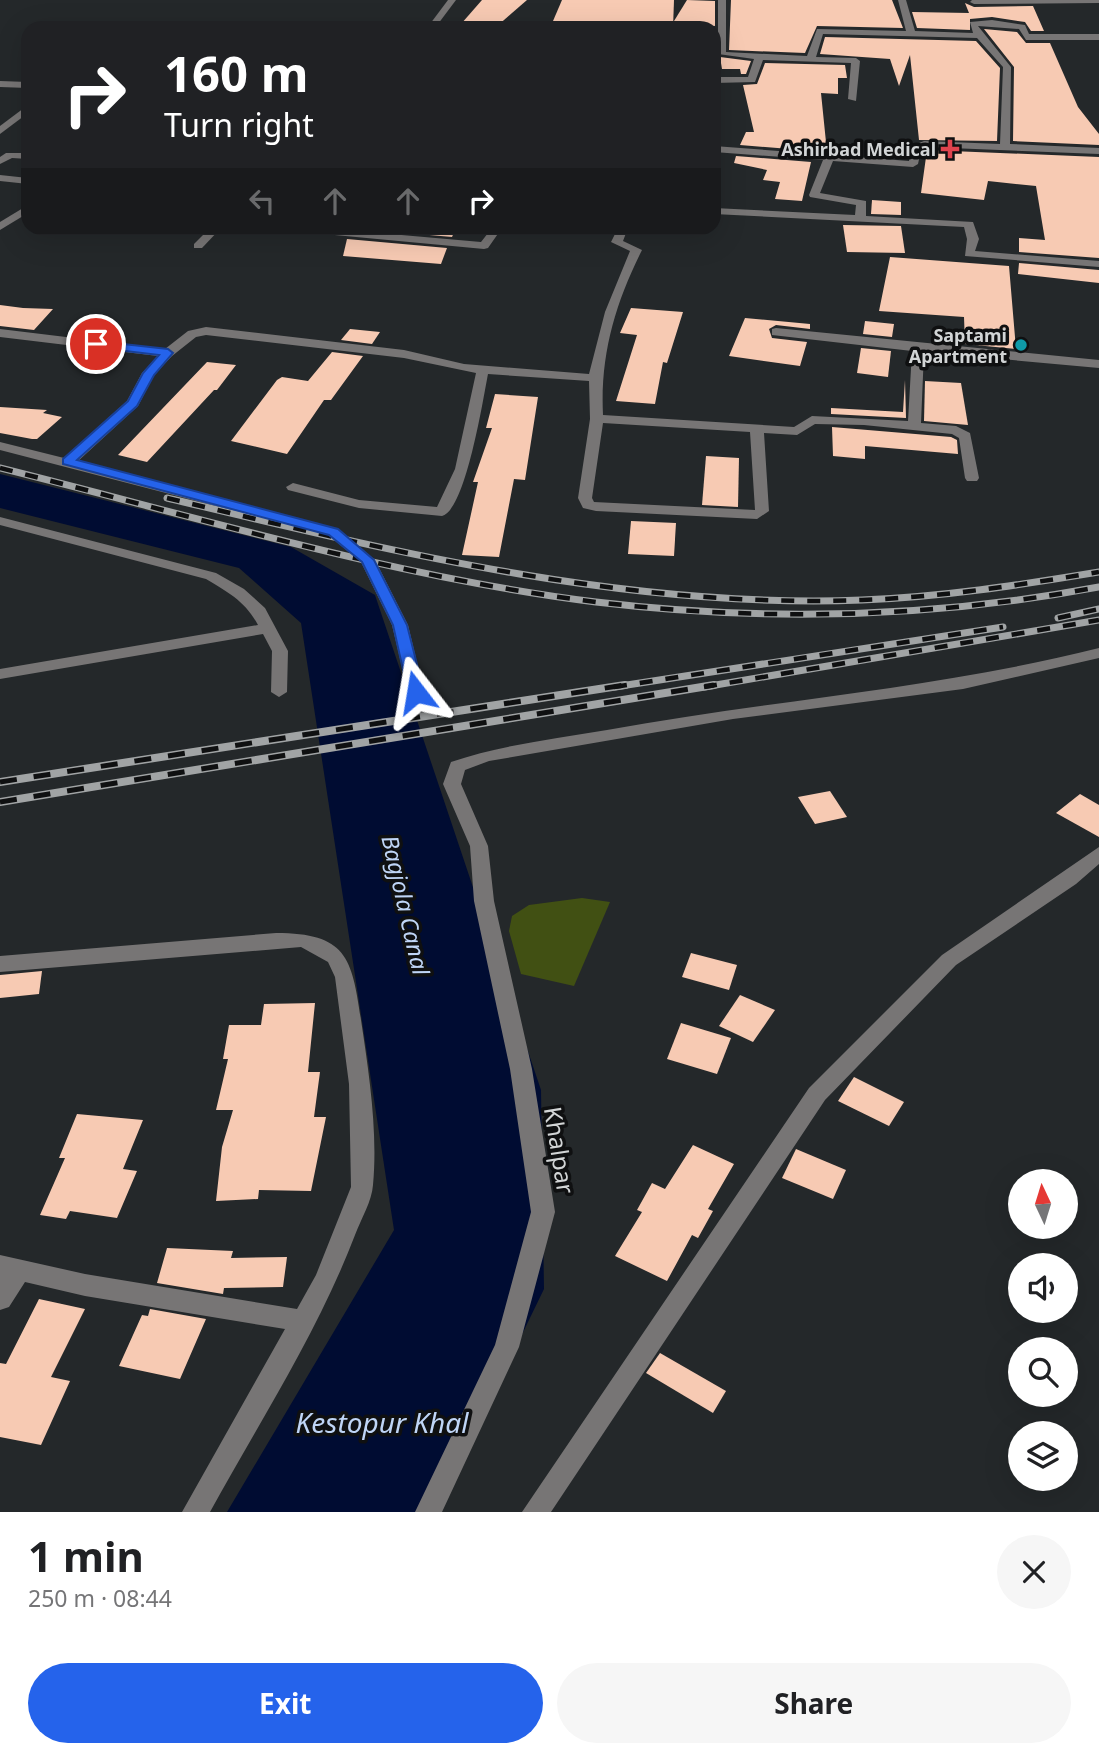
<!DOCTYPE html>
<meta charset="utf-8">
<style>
:root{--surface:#fff;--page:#f6f6f6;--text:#202124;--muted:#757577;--accent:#2563eb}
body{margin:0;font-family:"Noto Sans",sans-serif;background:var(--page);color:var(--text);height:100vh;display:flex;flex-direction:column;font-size:26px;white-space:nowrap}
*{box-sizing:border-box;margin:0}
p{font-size:23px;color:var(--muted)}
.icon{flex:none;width:38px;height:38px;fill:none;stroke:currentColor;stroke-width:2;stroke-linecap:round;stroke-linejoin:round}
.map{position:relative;height:1512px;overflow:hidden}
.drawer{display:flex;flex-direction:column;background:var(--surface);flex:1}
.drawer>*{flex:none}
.hud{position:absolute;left:21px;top:21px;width:700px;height:214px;border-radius:21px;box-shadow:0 7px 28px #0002;background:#202124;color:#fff;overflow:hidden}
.needle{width:46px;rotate:356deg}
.buttons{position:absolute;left:1008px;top:1169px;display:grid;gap:14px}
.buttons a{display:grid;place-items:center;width:70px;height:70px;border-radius:50%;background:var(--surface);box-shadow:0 7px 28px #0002;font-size:35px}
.pin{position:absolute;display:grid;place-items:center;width:60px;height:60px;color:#fff;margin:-30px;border:4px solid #fff;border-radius:50%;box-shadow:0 2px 7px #0007}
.me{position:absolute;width:77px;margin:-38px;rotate:346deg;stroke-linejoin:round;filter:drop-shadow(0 0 5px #0008)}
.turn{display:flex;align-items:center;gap:24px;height:147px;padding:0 28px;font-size:32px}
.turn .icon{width:91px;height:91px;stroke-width:2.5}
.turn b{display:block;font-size:49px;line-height:60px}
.lanes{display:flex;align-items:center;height:66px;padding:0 28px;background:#0003;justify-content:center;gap:35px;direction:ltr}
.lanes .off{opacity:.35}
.round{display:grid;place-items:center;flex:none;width:74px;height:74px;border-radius:37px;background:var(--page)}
.head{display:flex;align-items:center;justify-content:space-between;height:119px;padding:0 28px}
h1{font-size:42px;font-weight:700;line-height:52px}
.primary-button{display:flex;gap:14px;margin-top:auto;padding:14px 28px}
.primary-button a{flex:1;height:80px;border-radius:42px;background:var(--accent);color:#fff;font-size:28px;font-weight:700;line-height:80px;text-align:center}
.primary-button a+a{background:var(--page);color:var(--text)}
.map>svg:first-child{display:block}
.green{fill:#415013}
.water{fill:#000c32}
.building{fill:#f7cab3}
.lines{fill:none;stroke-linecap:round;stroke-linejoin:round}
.minor{fill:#777575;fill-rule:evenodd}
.rail-far1-casing{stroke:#a1a4a5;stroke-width:7}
.rail-casing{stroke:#a1a4a5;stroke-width:8}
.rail-far1{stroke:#0f1011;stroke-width:4.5;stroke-dasharray:13;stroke-linecap:butt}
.rail{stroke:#0f1011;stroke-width:5;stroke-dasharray:17;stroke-linecap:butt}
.route{fill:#2563eb;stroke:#184099;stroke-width:2}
.health-dot{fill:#e0444e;stroke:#0f1011;stroke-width:2.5}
.culture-dot{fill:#0f9aa8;stroke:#0f1011;stroke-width:2.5}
.labels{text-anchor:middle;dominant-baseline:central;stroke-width:7;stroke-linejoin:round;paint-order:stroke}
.far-poi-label{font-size:18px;font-weight:bold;fill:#d2d5d6;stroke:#0f1011;text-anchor:end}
.water-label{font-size:23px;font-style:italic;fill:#bfd5f6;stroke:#0f1011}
.near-street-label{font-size:24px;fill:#d2d5d6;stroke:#0f1011}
.near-water-label{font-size:28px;font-style:italic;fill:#bfd5f6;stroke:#0f1011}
</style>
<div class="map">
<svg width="1099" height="1512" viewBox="0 0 1099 1512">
<rect width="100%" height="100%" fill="#24282a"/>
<!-- green -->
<polygon class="green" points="582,898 610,902 574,986 521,974 509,931 512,916 529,905"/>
<!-- water -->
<polygon class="water" points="0,474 291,547 375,595 541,1090 544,1289 436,1512 227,1512 394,1230 301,623 239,568 0,508"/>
<!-- building -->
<g class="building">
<polygon points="482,0 527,0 496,27 461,24"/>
<polygon points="562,0 674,0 673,28 550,28"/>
<polygon points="687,0 715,1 715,26 674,21"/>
<polygon points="731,0 892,0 903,28 817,26 805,53 729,50"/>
<polygon points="965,3 974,7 1033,6 1044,31 1031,31 1025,22 992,17 970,19 970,30 917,28 912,12 969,13"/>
<polygon points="984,29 1017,32 1026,43 1050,43 1078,107 1099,134 1099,145 1013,141 1014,67"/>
<polygon points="825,37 976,41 1000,68 997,141 919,140 910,55 899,86 890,59 820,54"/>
<polygon points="720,57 751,61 746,74 741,74 740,69 722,69"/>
<polygon points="765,63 845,65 847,78 838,78 838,94 821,93 827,152 740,145 746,132 754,132 743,85 757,84"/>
<polygon points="927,150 1099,157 1099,258 1019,252 1019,238 1045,240 1036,186 988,181 984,200 921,193"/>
<polygon points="736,156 811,162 802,201 775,199 780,182 763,180 767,170 734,163"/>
<polygon points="872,200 901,202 901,215 871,214"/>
<polygon points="843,225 901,226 905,253 847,252"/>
<polygon points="350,228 456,228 452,237"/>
<polygon points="347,239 447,248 441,264 343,256"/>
<polygon points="890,257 1009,266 1016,349 965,344 964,317 879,311"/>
<polygon points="1019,263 1099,270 1099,283 1018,274"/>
<polygon points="0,305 23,308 53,309 34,330 0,326"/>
<polygon points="631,308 683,312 667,363 663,362 655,404 616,401 637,335 620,333"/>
<polygon points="745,318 810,324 810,329 776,325 769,329 772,338 807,342 800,366 729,356"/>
<polygon points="865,321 894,324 892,337 863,334"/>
<polygon points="350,329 380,332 372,344 341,340"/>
<polygon points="861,348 891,351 888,377 857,373"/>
<polygon points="332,352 363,356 331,400 324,400 287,454 231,441 277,380 282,377 308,381"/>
<polygon points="207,362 236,365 217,390 214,390 147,462 118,455"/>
<polygon points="905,380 906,418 831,414 831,408 903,412"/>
<polygon points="925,381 961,383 968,425 924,421"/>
<polygon points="495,394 538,397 525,480 514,479 499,557 462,555 478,482 473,482 492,428 486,428"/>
<polygon points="0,407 47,410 43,413 62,417 37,439 32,439 0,433"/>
<polygon points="832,427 951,437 957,440 958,454 865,446 865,459 833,456"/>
<polygon points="706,456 739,458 738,507 702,505"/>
<polygon points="631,521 676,523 674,556 628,554"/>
<polygon points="830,791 847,817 815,824 798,797"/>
<polygon points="1080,794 1099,805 1099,837 1056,813"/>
<polygon points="691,953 737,965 729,990 682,977"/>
<polygon points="42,971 39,994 0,998 0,975"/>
<polygon points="740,995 775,1010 753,1042 719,1026"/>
<polygon points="315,1003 308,1072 320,1072 314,1117 326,1117 311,1191 259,1190 258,1199 216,1201 222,1147 233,1110 216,1110 228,1059 223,1059 229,1025 261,1025 264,1004"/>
<polygon points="681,1023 731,1038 717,1074 667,1059"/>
<polygon points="854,1077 904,1102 889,1126 838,1101"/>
<polygon points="77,1114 143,1120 123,1169 137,1171 117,1218 70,1211 66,1219 40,1215 65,1158 59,1158"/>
<polygon points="693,1145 734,1164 708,1209 713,1211 698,1238 692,1235 667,1281 615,1256 642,1212 637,1210 652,1183 665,1189"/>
<polygon points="796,1149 846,1170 833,1199 782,1178"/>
<polygon points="167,1248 233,1251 231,1258 287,1257 283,1287 224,1288 223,1294 157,1283"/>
<polygon points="39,1299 85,1309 51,1377 70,1381 41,1445 0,1437 0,1363 6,1364"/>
<polygon points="150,1309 206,1319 180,1379 119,1366 142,1315 148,1316"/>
<polygon points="660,1353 726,1391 713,1413 646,1373"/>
</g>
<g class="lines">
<!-- minor -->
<g class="minor">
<polygon points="448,0 456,0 435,28 427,28"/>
<polygon points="718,0 726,0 726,52 807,56 817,29 906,31 898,0 906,0 915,31 973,33 970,22 992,20 1025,25 1029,34 1099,34 1099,40 1026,40 1019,29 978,26 1011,67 1010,144 1099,148 1099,154 926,147 921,150 918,164 913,167 833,161 820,193 866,201 866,216 973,222 979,239 975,251 1099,261 1099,267 965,256 967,239 964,227 714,214 714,208 855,215 856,205 810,197 809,195 823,160 714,152 714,146 909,161 912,146 924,141 1000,144 1003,67 977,38 823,34 816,57 856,58 860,61 856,101 848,99 851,63 763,60 755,82 714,83 714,77 748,77 754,59 718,54"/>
<polygon points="972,0 1099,0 1099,3 974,4 970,2"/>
<polygon points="0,81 28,82 28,88 0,87"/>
<polygon points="28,105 28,113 0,134 0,126"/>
<polygon points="6,153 28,153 28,159 12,158 0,164 0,157"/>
<polygon points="0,175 28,178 28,184 0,181"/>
<polygon points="28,205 28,213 0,230 0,222"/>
<polygon points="210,228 221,228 202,248 194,248 194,244"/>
<polygon points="287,228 322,228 481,242 492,228 502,228 488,248 484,249 292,231"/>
<path d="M618,228H628L623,241L642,250C615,304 600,355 603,415L794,427L812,416L908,421L912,351L772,335V329L776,328L1099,360V368L924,352L921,423L956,426L970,433L979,478L977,481H967L965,478L959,438L952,434L864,425L815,424L797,435L764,433L769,511L757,519L596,511L583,508L578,498L590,419L589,381L488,374C483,399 466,510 442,516L359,508L288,490L286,487L293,483L359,500L437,507L455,469L476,373L404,358L206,335L196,337L172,356L154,375L138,406L77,462L338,529L375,560L408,625L424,692L416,697L408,692L392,625L361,562L328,535L0,450V442L64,458L127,401L142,373L158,356L0,337V329L165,349L188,331L206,327L404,350L464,364L589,374L605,312L630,251L611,242ZM603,423L750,432L755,510L594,502L592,498Z"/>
<path d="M0,517L216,573L244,589L265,608L288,651L287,692L279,697L271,692L272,651L263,634L0,679V669L258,625C246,602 228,592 206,579L0,525Z"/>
<path d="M1099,648V658L963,689L733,719L489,761L465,770L461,784L488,846L494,901L532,1069L555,1212L519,1347L442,1512H415L495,1345L531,1212L510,1069L474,901L470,846L443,784L451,762C501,745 554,739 607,730C771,700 937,689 1099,648Z"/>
<polygon points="1099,847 1099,864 1076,884 956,965 825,1100 551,1512 522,1512 809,1088 942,955"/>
<path d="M276,933C347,933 352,958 361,1020C369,1073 378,1132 373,1185C372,1201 361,1219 355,1235C318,1332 260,1421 210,1512H182L285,1329L85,1296L25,1282L9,1307L0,1310V1255L85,1274L297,1309L316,1275L351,1187L349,1084L335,977L328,962L301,947L0,972V956Z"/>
</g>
<!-- rail-far1 casing -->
<g class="rail-far1-casing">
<g id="rail-far1">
<path d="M0,468C197,517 394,577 596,602C765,622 932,618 1099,587"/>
<path d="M167,498C394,552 627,609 862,600C942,597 1020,585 1099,572"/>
<polyline points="1058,618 1099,609"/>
<polyline points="614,687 1003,627"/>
<polyline points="704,687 1099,620"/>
</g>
</g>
<!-- rail casing -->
<g class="rail-casing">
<g id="rail">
<polyline points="0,782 625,685"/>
<polyline points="0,802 714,685"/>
</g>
</g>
<!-- rail-far1 -->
<use href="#rail-far1" class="rail-far1"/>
<!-- rail -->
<use href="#rail" class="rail"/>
</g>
<!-- route -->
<polygon class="route" points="96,341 168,349 173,353 154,375 137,406 77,460 338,529 374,560 407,625 424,692 421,695 416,696 408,692 393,625 362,562 329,535 63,464 63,459 128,401 143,373 159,355 92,347 92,342"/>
<!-- markers -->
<path class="health-dot" d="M946.5 138.5h7v7h7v7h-7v7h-7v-7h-7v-7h7z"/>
<circle class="culture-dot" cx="1021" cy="345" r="7"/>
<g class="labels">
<!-- far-poi labels -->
<g class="far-poi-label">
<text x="936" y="149">Ashirbad Medical</text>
<text x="1007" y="335">Saptami<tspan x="1007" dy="21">Apartment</tspan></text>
</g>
<!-- water labels -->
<g class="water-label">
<text transform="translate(406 905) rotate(77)">Bagjola Canal</text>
</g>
<!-- near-street labels -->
<g class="near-street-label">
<text transform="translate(560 1150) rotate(81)">Khalpar</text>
</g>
<!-- near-water labels -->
<g class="near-water-label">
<text x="382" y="1422">Kestopur Khal</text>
</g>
</g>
</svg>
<div class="buttons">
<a><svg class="needle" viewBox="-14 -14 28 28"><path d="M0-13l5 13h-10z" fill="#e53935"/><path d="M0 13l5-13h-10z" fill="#757577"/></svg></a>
<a><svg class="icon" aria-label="sound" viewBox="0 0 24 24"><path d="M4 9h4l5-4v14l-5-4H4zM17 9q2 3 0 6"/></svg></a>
<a><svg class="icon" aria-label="search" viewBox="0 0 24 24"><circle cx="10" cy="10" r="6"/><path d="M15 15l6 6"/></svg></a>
<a><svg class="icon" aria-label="layers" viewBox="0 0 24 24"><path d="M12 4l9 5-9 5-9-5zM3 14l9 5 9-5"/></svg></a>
</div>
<div class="pin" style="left:96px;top:344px;background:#d93025"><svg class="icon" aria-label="arrive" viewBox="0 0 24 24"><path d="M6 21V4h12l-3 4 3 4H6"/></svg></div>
<svg class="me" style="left:416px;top:692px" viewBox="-20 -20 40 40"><path d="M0-17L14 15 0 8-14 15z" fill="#2563eb" stroke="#fff" stroke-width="4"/></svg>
<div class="hud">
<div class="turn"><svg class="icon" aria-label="right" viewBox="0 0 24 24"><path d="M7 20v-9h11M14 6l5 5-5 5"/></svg><div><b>160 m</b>Turn right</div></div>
<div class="lanes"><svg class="icon off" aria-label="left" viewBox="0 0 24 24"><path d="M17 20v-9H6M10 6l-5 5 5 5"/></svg><svg class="icon off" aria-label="ahead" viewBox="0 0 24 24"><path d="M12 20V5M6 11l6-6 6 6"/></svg><svg class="icon off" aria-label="ahead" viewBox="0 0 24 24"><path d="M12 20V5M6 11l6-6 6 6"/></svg><svg class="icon" aria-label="right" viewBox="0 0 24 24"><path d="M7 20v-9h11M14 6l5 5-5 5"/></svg></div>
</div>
</div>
<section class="drawer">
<div class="head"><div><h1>1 min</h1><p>250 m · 08:44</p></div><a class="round"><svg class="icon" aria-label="close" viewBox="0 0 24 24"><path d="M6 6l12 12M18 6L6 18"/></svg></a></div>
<div class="primary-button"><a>Exit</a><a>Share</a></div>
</section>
